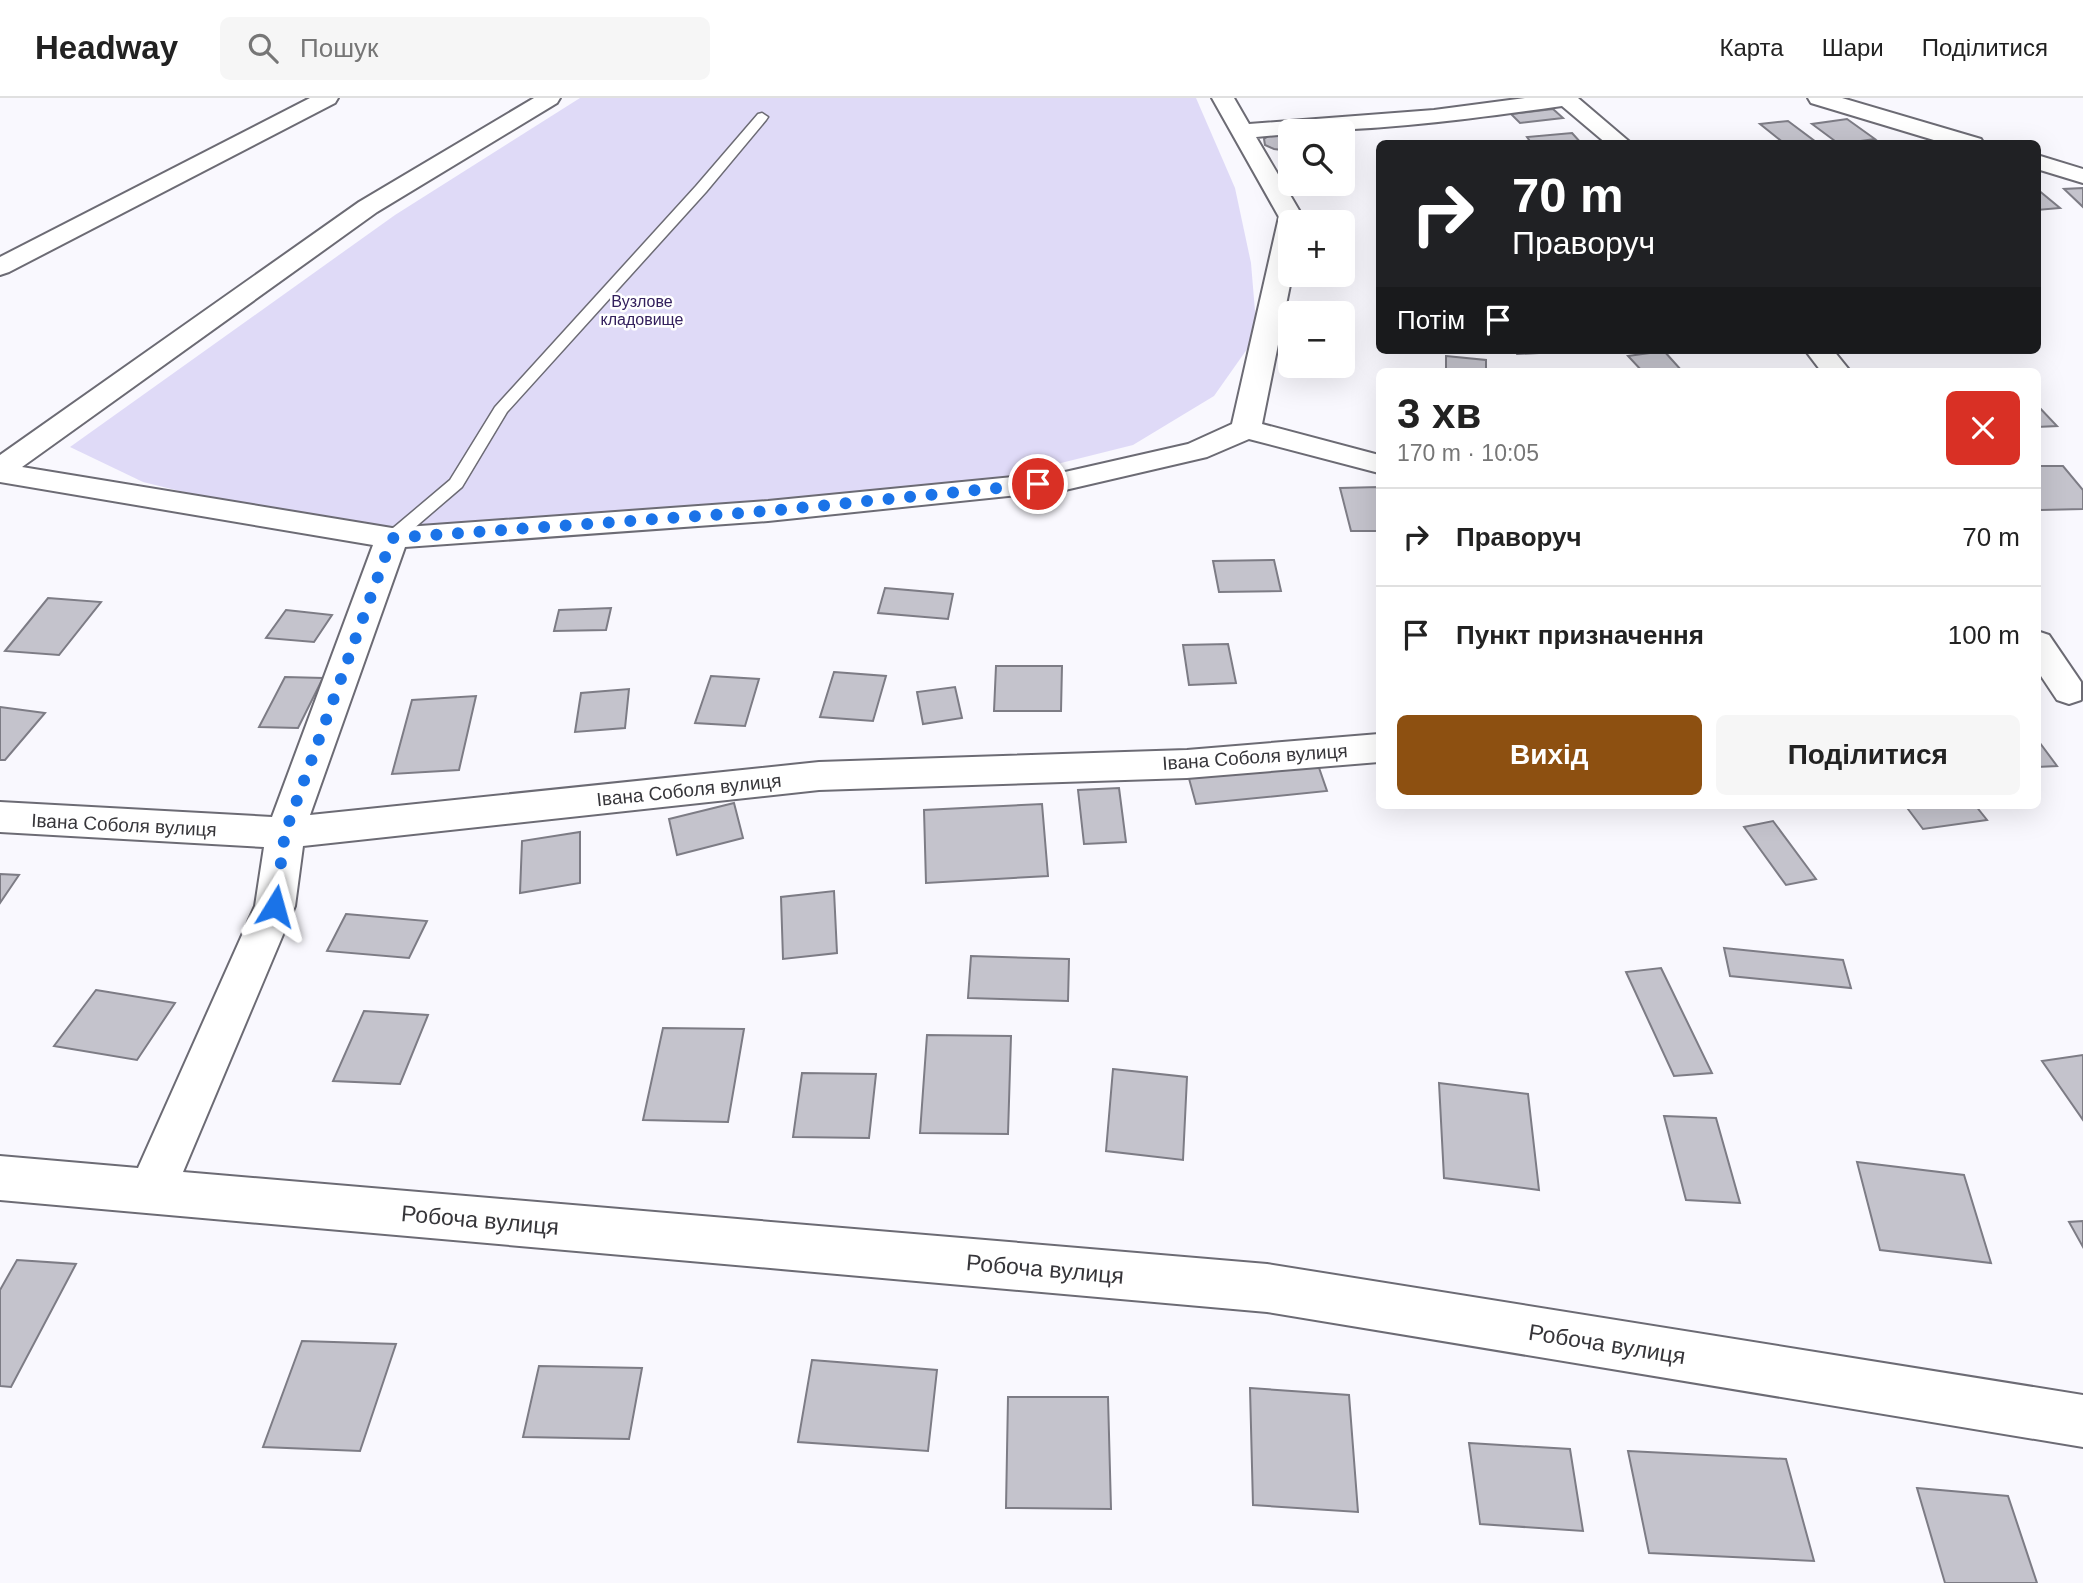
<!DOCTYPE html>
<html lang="uk">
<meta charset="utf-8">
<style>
:root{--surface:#fff;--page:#f6f6f6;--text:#222;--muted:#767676;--line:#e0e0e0;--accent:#8d5011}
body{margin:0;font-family:Helvetica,sans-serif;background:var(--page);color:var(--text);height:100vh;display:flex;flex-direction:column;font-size:26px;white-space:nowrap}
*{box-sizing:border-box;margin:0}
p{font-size:23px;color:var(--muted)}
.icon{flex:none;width:38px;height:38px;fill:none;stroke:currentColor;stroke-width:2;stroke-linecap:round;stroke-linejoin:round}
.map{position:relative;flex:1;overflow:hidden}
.panel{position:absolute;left:1376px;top:270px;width:665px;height:441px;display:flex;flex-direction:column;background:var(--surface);border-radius:10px;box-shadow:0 7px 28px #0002}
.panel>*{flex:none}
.top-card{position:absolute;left:1376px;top:42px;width:665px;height:214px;border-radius:10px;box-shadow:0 7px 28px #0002;background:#202124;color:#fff;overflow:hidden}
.buttons{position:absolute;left:1278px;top:21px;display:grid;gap:14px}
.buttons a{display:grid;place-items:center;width:77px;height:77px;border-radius:10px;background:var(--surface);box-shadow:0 7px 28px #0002;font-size:35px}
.pin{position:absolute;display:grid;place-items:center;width:60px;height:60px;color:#fff;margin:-30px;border:4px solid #fff;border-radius:50%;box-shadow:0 2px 7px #0007}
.me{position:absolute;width:77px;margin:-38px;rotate:8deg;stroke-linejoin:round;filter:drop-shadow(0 0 5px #0008)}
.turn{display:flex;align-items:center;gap:24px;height:147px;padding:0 21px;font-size:32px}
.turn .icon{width:91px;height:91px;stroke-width:2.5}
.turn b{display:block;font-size:49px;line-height:60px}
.then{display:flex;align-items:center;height:66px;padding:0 21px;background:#0003;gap:14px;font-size:26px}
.round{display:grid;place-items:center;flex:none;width:74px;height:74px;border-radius:10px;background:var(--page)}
.overview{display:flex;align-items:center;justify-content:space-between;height:119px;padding:0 21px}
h1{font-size:42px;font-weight:700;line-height:52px}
.cta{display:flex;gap:14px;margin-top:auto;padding:14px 21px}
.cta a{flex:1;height:80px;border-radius:10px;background:var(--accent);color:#fff;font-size:28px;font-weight:700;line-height:80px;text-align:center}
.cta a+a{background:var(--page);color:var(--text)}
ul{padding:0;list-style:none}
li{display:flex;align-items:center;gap:21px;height:98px;padding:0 21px;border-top:2px solid var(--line)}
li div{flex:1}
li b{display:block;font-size:26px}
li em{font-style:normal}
header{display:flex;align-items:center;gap:42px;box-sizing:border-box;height:98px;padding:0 35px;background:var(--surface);border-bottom:2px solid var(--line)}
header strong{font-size:33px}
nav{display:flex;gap:38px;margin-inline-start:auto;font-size:24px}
.search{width:490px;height:63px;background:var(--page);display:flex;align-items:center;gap:18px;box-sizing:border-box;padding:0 24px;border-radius:10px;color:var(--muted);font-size:26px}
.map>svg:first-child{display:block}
.green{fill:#dfdaf7}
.building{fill:#c4c3cc;stroke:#7d7c85;stroke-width:2}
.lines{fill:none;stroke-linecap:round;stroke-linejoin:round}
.service-casing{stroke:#6c6b74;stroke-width:3}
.minor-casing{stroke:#6c6b74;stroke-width:4}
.service{fill:#fff;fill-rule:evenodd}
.minor{fill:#fff;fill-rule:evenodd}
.route{stroke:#1a73e8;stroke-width:12;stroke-dasharray:0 21.6}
.labels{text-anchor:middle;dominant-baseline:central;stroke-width:5;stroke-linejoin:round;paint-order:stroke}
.far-park-label{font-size:16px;fill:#33205d;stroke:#fff}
.street-label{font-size:19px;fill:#37363a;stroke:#fff}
.near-street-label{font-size:23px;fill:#37363a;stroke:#fff}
</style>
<header>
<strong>Headway</strong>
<div class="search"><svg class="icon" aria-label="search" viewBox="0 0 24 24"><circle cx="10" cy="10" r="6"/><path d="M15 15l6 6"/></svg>Пошук</div>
<nav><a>Карта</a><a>Шари</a><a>Поділитися</a></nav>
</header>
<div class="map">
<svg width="2083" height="1485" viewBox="0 0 2083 1485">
<rect width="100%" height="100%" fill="#f9f8fe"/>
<!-- green -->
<polygon class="green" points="580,0 1196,0 1235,90 1251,165 1257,237 1214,298 1133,347 969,388 437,437 294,421 143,384 70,349 395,117"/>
<!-- building -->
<g class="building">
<polygon points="1553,11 1563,20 1520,25 1511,16"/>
<polygon points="1847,21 1875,41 1839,46 1812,26"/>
<polygon points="1788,23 1816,44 1785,46 1760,26"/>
<polygon points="1572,35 1582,46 1532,46 1527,39"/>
<polygon points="1271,36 1290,36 1290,53 1274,51 1265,47 1264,41"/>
<polygon points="2083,90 2083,109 2064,91"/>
<polygon points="2037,91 2060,110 2037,112"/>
<polygon points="1515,252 1576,252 1577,253 1517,256"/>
<polygon points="1664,253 1682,273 1642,273 1628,258"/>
<polygon points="1446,258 1486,262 1486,273 1446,273"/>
<polygon points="2037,307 2057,328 2037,329"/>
<polygon points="2037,368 2063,368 2083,392 2083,411 2041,412 2037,407"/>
<polygon points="1379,389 1379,433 1351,433 1340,390"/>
<polygon points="1274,462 1281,493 1219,494 1213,463"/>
<polygon points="885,490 953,496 948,521 878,515"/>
<polygon points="48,500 101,504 59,557 5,553"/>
<polygon points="611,510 606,532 554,533 559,512"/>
<polygon points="286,512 332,517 314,544 266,540"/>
<polygon points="1228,546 1236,585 1189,587 1183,547"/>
<polygon points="996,568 1062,568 1061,613 994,613"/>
<polygon points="834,574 886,578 873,623 820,619"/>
<polygon points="711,578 759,581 745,628 695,625"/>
<polygon points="285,579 323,580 298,630 259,629"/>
<polygon points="955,589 962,620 923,626 917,594"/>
<polygon points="629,591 625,630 575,634 581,595"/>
<polygon points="476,598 459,672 392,676 412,602"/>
<polygon points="0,609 45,615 5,662 0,662"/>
<polygon points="2037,641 2057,668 2037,669"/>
<polygon points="1317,664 1327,693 1196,706 1188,677"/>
<polygon points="1119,690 1126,744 1084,746 1078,692"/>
<polygon points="734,705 743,740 677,757 669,721"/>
<polygon points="1042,706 1048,778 926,785 924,712"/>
<polygon points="1905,707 1975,707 1987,722 1923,731"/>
<polygon points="1773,723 1816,781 1786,787 1744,729"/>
<polygon points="580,734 580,785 520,795 522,743"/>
<polygon points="0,776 19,777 0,805"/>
<polygon points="834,793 837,855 783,861 781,799"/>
<polygon points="346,816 427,823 409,860 327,853"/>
<polygon points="1724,850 1843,862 1851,890 1730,878"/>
<polygon points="971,858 1069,861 1068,903 968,900"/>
<polygon points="1661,870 1712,975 1674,978 1626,874"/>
<polygon points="96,892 175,905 137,962 54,948"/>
<polygon points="364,913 428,917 400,986 333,983"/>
<polygon points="663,930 744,931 728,1024 643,1022"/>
<polygon points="927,937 1011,938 1008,1036 920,1035"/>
<polygon points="2083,957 2083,1022 2042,963"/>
<polygon points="1113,971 1187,979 1183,1062 1106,1053"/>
<polygon points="802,975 876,976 869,1040 793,1039"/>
<polygon points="1439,985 1528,996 1539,1092 1444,1080"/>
<polygon points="1664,1018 1716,1020 1740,1105 1686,1102"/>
<polygon points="1857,1064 1964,1077 1991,1165 1880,1152"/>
<polygon points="2083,1123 2083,1149 2069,1124"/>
<polygon points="17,1162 76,1166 11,1289 0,1288 0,1192"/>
<polygon points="302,1243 396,1246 360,1353 263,1349"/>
<polygon points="812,1262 937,1272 928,1353 798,1344"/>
<polygon points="539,1268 642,1270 629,1341 523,1339"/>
<polygon points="1250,1290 1349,1297 1358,1414 1253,1407"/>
<polygon points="1008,1299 1108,1299 1111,1411 1006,1410"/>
<polygon points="1469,1345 1570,1351 1583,1433 1480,1426"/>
<polygon points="1628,1353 1786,1361 1814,1463 1649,1455"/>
<polygon points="1917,1390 2008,1398 2037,1485 1945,1485"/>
</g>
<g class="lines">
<!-- service casing -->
<g class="service-casing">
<polygon id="service" points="762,15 768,19 766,22 706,94 507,314 462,389 398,444 386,444 383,440 386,436 450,382 495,309 696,88 758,16"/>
</g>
<!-- minor casing -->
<g class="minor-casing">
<g id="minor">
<polygon points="310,0 338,0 335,5 9,174 0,177 0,159"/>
<path d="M534,0H560L557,5L377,114L22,369L392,430L768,403L1065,374L1188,346L1232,326L1279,119L1212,0H1234L1249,26L1434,12L1525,0H1578L1632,46H1607L1562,8C1471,21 1381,33 1290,33V36L1256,39L1303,119L1302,124H1290L1292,177L1262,326L1379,357V375L1249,341L1207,359L1065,392L768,423L405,449L310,717L819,664L1187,652L1379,636V664L1187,680L819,692L303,748L295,808L183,1074L1267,1166L2083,1297V1349L1267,1214L0,1102V1058L138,1070L255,808L264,749L0,734V704L272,719L373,447L0,384V357L359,104Z"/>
<polygon points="1808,0 1842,0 1981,41 1984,46 1947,46 1811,5"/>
<polygon points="2037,57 2083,71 2083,85 2037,71"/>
<polygon points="1805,252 1833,252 1850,273 1821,273"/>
<polygon points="2037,533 2049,537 2081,584 2081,602 2069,606 2057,602 2037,572"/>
</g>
</g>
<!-- service -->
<use href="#service" class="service"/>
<!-- minor -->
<use href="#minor" class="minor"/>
</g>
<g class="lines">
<!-- route -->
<polyline class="route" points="275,808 285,735 392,440 768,413 1038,386"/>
</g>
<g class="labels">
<!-- far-park labels -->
<g class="far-park-label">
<text x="642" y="203">Вузлове<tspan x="642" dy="18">кладовище</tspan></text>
</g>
<!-- street labels -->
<g class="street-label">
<text transform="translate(1255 659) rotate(-4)">Івана Соболя вулиця</text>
<text transform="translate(689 692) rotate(-6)">Івана Соболя вулиця</text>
<text transform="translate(124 727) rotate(3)">Івана Соболя вулиця</text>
</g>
<!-- near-street labels -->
<g class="near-street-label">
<text transform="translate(480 1122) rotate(5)">Робоча вулиця</text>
<text transform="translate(1045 1171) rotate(5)">Робоча вулиця</text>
<text transform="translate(1607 1246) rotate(9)">Робоча вулиця</text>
</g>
</g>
</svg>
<div class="buttons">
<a><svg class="icon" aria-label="search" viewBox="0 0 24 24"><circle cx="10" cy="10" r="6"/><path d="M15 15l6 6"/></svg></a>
<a>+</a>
<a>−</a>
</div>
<div class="pin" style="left:1038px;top:386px;background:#d93025"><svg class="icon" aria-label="arrive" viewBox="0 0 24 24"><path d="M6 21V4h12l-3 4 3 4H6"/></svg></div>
<svg class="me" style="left:275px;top:808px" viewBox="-20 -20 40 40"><path d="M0-17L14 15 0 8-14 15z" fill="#1a73e8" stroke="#fff" stroke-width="4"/></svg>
<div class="top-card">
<div class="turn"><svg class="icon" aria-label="right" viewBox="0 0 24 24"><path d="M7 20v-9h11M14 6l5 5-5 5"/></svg><div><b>70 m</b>Праворуч</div></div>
<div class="then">Потім<svg class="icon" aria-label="arrive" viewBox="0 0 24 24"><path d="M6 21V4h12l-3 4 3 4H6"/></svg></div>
</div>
<section class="panel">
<div class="overview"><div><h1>3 хв</h1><p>170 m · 10:05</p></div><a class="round" style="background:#d93025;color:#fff"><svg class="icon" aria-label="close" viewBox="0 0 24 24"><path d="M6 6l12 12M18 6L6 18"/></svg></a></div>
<ul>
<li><svg class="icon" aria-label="right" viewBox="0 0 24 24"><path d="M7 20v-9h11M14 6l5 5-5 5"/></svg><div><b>Праворуч</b></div><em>70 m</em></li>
<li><svg class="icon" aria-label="arrive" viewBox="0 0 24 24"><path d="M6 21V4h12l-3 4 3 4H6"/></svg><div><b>Пункт призначення</b></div><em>100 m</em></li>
</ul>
<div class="cta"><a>Вихід</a><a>Поділитися</a></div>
</section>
</div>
